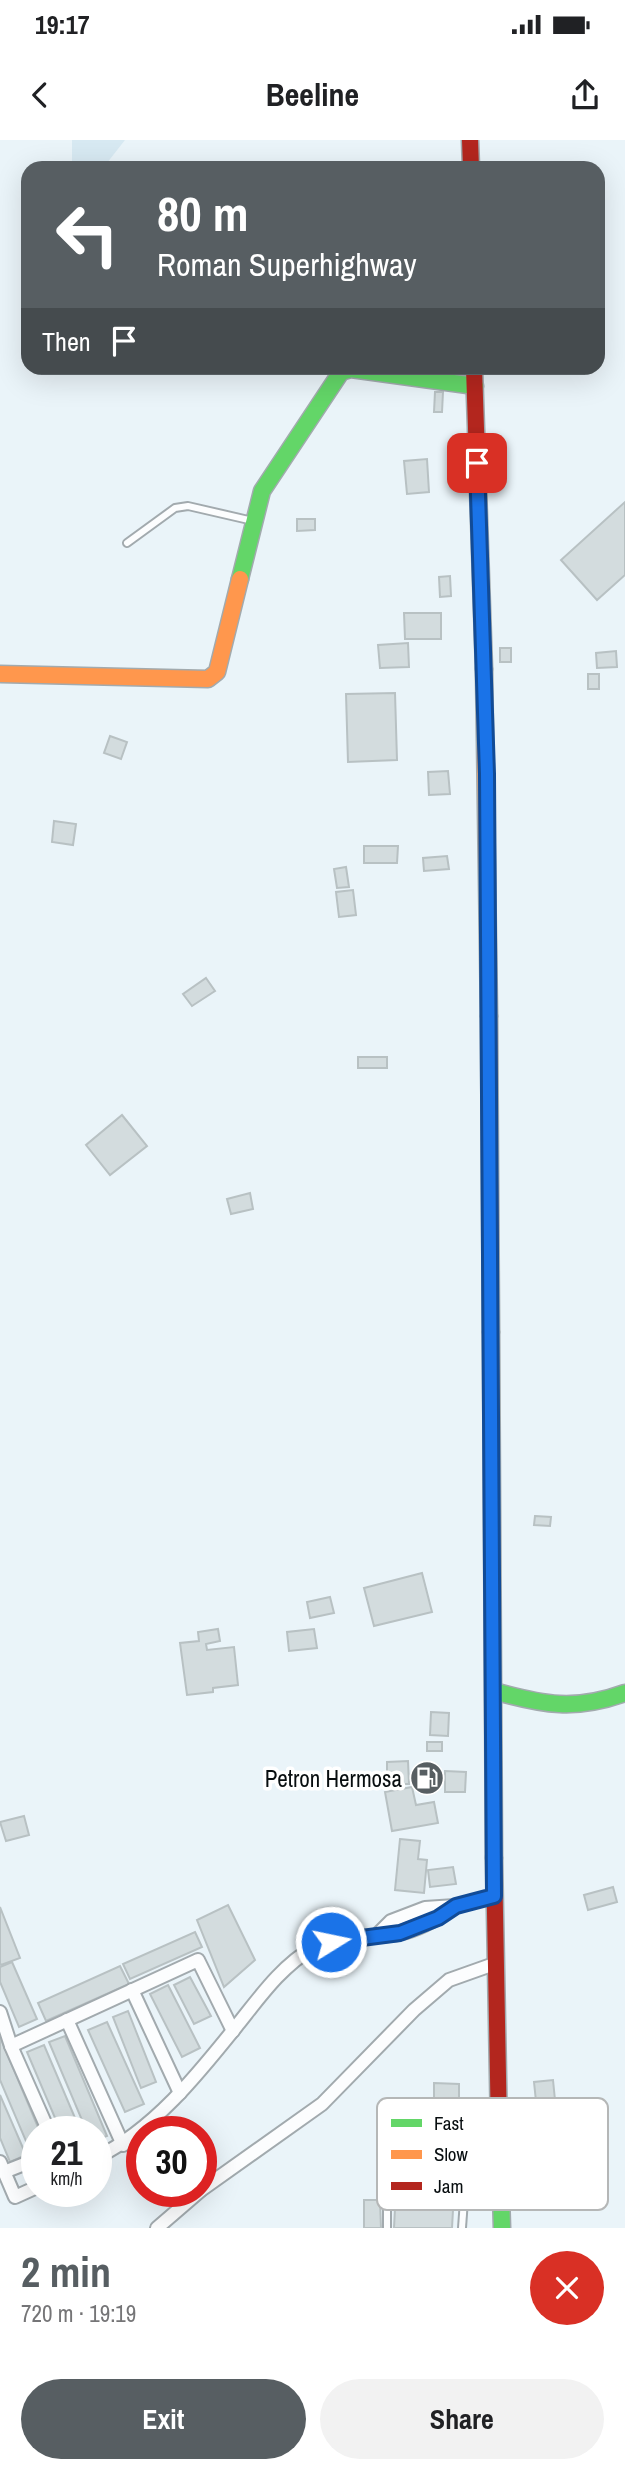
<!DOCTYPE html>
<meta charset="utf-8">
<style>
:root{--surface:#fff;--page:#f2f2f2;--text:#202124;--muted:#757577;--accent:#575e62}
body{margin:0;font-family:"Archivo Narrow",sans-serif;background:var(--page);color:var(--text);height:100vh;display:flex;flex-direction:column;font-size:26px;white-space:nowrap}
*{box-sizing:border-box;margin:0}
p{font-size:23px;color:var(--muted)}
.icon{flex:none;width:38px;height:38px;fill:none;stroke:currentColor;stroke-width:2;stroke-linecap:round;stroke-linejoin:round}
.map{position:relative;height:2088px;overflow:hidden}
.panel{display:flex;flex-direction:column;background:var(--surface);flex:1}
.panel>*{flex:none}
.hud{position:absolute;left:21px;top:21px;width:584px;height:214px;border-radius:21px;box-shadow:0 7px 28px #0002;background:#575e62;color:#fff;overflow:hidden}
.speed{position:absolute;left:21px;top:1976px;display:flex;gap:14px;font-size:35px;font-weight:700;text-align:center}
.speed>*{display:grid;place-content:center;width:91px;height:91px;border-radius:50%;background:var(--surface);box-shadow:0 7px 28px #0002;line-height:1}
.speed small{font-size:18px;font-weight:400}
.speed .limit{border:10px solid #d22;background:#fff;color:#111}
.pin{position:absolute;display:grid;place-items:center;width:60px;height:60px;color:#fff;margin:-30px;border-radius:14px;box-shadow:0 4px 10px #0006}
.me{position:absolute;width:77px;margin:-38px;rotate:80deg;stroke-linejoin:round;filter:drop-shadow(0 0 5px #0008)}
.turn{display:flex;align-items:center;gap:24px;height:147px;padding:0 21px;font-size:32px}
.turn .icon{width:91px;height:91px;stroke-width:2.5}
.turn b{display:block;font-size:49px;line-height:60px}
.then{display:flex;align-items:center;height:66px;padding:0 21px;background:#0003;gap:14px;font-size:26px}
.round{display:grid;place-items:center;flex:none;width:74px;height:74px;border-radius:37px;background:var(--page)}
.overview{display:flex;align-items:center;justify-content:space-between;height:119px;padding:0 21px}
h1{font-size:42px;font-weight:700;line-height:52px;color:var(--accent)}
.action{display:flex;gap:14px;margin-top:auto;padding:14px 21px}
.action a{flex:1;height:80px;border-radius:42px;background:var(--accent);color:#fff;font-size:28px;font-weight:700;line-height:80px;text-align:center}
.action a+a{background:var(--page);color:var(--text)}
.status{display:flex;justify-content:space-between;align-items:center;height:49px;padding:0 35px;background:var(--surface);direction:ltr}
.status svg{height:19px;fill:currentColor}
header{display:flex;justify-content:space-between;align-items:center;height:91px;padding:0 21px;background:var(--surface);font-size:32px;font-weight:700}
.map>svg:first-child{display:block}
.built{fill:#d7e9f2}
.building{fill:#d3dcde;stroke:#b8c1c3;stroke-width:2}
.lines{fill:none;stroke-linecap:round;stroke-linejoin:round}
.lane-casing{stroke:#a2aaae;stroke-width:10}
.street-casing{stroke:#a2aaae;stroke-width:16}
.fast-casing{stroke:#a2aaae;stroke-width:19}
.slow-casing{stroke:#a2aaae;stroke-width:19}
.jam-casing{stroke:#a2aaae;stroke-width:19}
.lane{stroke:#fcfdfe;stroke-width:6}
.street{stroke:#fcfdfe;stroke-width:12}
.fast{stroke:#63d668;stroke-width:16}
.slow{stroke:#ff974d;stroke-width:16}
.jam{stroke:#b3261e;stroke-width:16}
.route-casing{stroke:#114b97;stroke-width:18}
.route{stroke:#1a73e8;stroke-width:12}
.labels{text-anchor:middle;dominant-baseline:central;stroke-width:7;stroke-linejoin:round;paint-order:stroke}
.poi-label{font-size:23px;fill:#080e10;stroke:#fff;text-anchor:end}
.key{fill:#fff;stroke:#b5b7b7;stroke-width:2}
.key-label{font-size:19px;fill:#080e10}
</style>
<div class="status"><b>19:17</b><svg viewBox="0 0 49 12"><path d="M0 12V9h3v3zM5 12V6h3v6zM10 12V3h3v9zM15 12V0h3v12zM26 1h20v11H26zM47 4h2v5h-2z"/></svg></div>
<header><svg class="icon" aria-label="back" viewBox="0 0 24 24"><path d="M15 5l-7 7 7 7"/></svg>Beeline<svg class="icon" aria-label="share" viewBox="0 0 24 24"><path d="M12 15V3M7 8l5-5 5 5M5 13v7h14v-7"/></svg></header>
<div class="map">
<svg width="625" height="2088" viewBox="0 0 625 2088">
<rect width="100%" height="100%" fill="#eaf4f9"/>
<!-- built -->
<polygon class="built" points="72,0 125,0 103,28 72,28"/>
<!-- building -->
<g class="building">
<polygon points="435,252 443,252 442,272 434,272"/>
<polygon points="427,319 429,352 407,354 404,321"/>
<polygon points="625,362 625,435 597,460 561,420"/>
<polygon points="297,379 315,379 315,390 297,391"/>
<polygon points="450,436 451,456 440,457 439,437"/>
<polygon points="404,473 441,473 441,499 405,499"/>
<polygon points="408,503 409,527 380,528 378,505"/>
<rect x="500" y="508" width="11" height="14"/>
<polygon points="616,511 617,527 597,528 596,513"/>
<rect x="588" y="534" width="11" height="15"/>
<polygon points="395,553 397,620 348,622 346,554"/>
<polygon points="110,596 127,602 121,619 104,613"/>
<polygon points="448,631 450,654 429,655 428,632"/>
<polygon points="54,681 76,684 73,705 52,702"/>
<polygon points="364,706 398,706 397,723 364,723"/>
<polygon points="447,716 449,729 424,731 423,718"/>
<polygon points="346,727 349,747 337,748 334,729"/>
<polygon points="353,750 356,775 339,777 336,752"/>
<polygon points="206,838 215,851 192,866 183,854"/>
<rect x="358" y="917" width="29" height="11"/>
<polygon points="122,975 147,1006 110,1035 86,1005"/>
<polygon points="250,1053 253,1069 231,1074 227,1059"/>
<polygon points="535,1376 551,1377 550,1386 534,1385"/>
<polygon points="422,1433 432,1472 374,1486 364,1448"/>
<polygon points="330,1457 334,1473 310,1478 307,1462"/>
<polygon points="218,1489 220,1501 206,1504 207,1510 234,1507 238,1545 213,1548 213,1552 187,1555 180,1503 199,1501 198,1492"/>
<polygon points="314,1489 317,1508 289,1511 287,1492"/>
<polygon points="431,1572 449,1573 448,1596 430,1595"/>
<rect x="427" y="1602" width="15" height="9"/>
<polygon points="408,1621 409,1644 387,1644 387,1622"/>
<polygon points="445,1631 466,1632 465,1652 445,1652"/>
<polygon points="412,1647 416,1665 434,1662 438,1683 392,1691 385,1652"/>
<polygon points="24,1676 29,1695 6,1701 0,1682"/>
<polygon points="400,1699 420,1701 418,1719 427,1720 424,1753 395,1750"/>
<polygon points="453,1727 456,1744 430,1747 428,1730"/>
<polygon points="613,1747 617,1762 588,1770 584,1755"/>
<polygon points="228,1765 255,1820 224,1847 197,1780"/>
<polygon points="0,1767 20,1818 1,1825 0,1823"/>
<polygon points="195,1792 202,1807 130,1839 123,1824"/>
<polygon points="12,1822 37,1879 19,1887 0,1842 0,1827"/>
<polygon points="120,1826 129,1844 46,1881 38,1863"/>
<polygon points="190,1837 211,1876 194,1884 174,1845"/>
<polygon points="168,1845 200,1908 182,1917 150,1854"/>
<polygon points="128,1871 156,1942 141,1948 113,1877"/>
<polygon points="107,1882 144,1964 125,1972 88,1890"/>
<polygon points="65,1896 107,1996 96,2000 96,1992 87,1992 49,1902"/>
<polygon points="0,1897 40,1992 37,1992 37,2010 31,2013 0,1940"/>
<polygon points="44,1905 81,1992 61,1992 27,1912"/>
<polygon points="553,1940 556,1970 537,1971 534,1942"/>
<polygon points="434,1943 459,1944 459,1973 434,1972"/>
<polygon points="0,1955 26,2015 10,2022 0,1998"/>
<polygon points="364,2060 380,2060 381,2088 364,2088"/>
<polygon points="395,2068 453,2070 452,2088 394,2088"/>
</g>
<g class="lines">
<!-- lane casing -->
<g class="lane-casing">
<g id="lane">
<polyline points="127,403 175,368 188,366 253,381"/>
<polyline points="387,2088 387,2066 391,2061 498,2061"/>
<polyline points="462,2088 464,2060"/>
</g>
</g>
<!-- street casing -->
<g class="street-casing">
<g id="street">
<polyline points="377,1795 391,1781 425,1768 455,1766 494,1756"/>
<polyline points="132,1850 180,1953"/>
<polyline points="0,1872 11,1906 49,1992"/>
<polyline points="67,1880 123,2005"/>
<polyline points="11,1906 198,1820 233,1891"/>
<path d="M96,2018C155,1989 199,1933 239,1883C262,1854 282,1826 314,1807C329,1798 378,1797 398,1794C418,1790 439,1778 455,1766"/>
<polyline points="0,2022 15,2057 37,2047"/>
<polyline points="4,2032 37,2019"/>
<polyline points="201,2050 322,1964 414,1870 449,1840 494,1824"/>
<polyline points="157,2088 200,2051"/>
</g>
</g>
<!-- fast casing -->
<g class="fast-casing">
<g id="fast">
<polyline points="240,439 262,351 341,232 351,229 475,246"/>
<path d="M494,1551C543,1565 576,1571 625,1553"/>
<polyline points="499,1991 502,2088"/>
</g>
</g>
<!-- slow casing -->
<g class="slow-casing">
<g id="slow">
<polyline points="484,529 489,876"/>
<polyline points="0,534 208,539 217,532 240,439"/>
<polyline points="491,1192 494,1718"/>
</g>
</g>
<!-- jam casing -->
<g class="jam-casing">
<g id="jam">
<polyline points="470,0 471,28"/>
<polyline points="474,228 484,529"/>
<polyline points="489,876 491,1192"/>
<polyline points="494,1718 499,1991"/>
</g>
</g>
<!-- lane -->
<use href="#lane" class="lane"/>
<!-- street -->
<use href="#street" class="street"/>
<!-- fast -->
<use href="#fast" class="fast"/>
<!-- slow -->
<use href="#slow" class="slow"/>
<!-- jam -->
<use href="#jam" class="jam"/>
</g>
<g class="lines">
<!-- route casing -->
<g class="route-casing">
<polyline id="route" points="331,1802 400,1793 438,1778 456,1766 494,1756 487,634 477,323"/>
</g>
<!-- route -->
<use href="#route" class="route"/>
</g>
<!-- icons -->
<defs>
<g id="fuel-disc" transform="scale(1.75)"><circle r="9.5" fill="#575e62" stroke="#fff"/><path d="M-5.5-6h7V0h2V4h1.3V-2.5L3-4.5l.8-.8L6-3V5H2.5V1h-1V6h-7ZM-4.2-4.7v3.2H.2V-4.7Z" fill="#fff"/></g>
</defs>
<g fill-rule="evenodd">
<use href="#fuel-disc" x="427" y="1638"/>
</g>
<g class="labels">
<!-- poi labels -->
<g class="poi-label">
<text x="402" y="1638">Petron Hermosa</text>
</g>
</g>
<!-- legend -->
<rect x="377" y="1958" width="231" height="112" rx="10" class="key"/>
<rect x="391" y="1979" width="31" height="8" fill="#63d668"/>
<rect x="391" y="2010" width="31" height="9" fill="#ff974d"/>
<rect x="391" y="2042" width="31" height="8" fill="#b3261e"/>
<g class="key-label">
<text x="434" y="1990">Fast</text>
<text x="434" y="2021">Slow</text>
<text x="434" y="2053">Jam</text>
</g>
</svg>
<div class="speed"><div>21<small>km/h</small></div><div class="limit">30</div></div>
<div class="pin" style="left:477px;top:323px;background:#d93025"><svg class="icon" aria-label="arrive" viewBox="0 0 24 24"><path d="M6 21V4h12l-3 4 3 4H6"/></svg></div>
<svg class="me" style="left:331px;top:1802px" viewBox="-20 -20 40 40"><circle r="17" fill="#1a73e8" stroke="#fff" stroke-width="3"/><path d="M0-11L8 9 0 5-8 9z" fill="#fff"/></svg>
<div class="hud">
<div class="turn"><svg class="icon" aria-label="left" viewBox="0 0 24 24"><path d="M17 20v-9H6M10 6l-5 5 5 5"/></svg><div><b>80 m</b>Roman Superhighway</div></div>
<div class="then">Then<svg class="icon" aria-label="arrive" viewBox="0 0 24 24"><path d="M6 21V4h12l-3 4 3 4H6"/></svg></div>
</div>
</div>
<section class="panel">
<div class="overview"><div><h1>2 min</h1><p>720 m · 19:19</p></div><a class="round" style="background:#d93025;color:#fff"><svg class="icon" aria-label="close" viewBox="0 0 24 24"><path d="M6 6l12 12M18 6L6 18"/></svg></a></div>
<div class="action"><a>Exit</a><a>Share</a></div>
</section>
